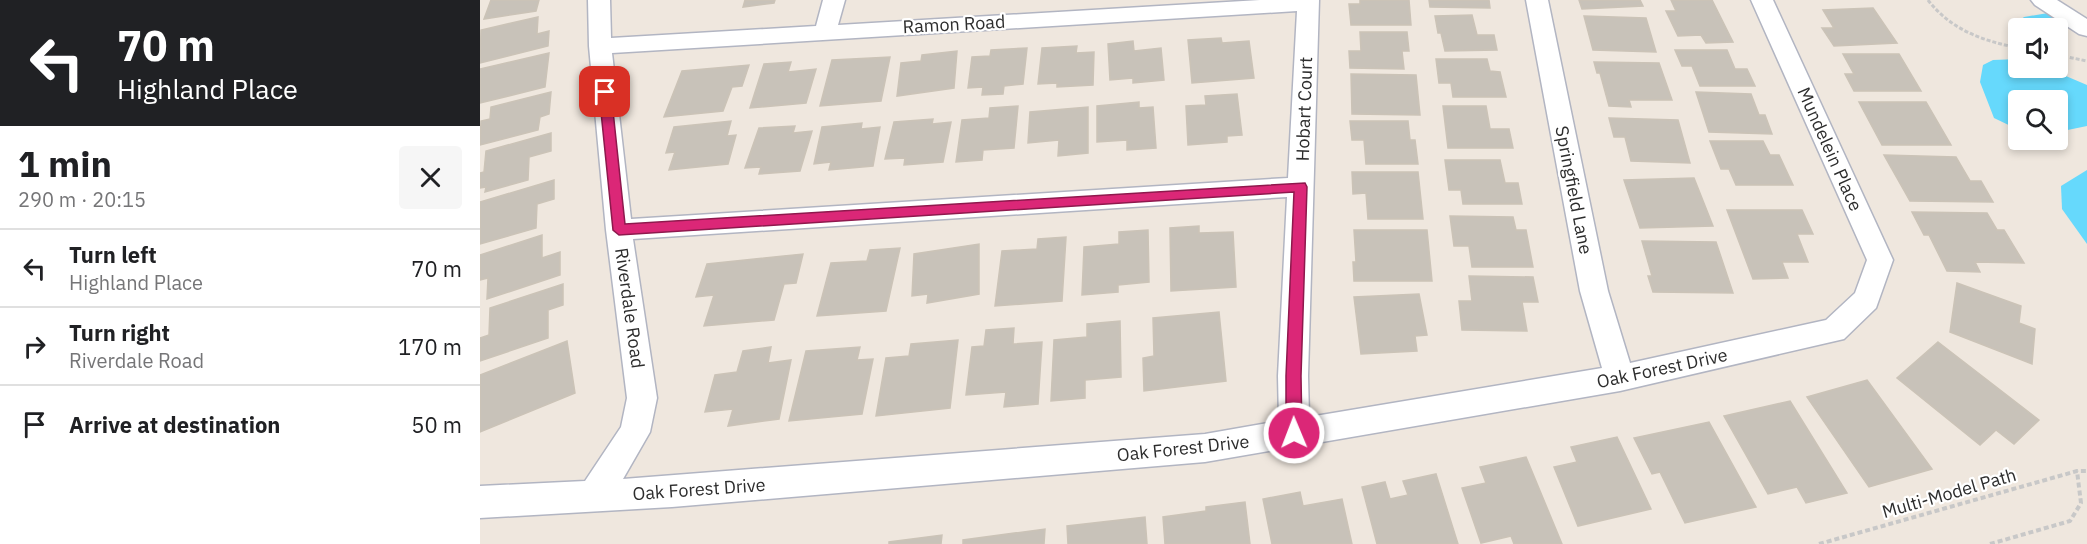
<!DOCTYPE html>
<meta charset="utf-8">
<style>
:root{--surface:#fff;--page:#f6f6f6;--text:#202124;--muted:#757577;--line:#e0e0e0}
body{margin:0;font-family:"IBM Plex Sans",sans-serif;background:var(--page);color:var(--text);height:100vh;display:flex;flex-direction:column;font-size:22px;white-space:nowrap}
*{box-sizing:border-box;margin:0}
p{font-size:20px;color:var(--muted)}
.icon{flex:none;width:33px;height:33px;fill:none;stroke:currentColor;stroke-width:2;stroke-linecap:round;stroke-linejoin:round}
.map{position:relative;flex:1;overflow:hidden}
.drawer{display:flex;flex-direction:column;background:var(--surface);width:480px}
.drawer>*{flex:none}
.guide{background:#202124;color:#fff;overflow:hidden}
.fabs{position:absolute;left:1528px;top:18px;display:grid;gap:12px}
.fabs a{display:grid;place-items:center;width:60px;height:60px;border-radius:6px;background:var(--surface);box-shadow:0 3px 9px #0003;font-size:30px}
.pin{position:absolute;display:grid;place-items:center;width:51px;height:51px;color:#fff;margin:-26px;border-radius:12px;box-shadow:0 3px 9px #0006}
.me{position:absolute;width:66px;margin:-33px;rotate:359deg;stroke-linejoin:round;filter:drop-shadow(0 0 4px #0008)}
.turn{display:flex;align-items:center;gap:21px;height:126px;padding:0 18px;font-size:27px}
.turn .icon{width:78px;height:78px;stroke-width:2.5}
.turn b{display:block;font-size:42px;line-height:51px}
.round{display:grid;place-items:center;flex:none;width:63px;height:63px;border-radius:6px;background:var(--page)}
.head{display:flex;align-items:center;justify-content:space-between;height:102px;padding:0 18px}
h1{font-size:36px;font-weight:700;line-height:45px}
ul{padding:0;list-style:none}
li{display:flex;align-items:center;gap:18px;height:78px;padding:0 18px;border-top:2px solid var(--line)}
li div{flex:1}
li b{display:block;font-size:22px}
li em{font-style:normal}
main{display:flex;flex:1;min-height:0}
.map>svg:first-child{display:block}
.water{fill:#66d9fc}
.building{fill:#c8c2b9;stroke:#cbc3b7;stroke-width:1.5}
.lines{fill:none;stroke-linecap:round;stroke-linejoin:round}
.minor-casing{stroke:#b2b5c2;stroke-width:3}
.path-far1{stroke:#c8c8c8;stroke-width:3;stroke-dasharray:4 2;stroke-linecap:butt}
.path{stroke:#c8c8c8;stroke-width:4;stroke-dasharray:5 3;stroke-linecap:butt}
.minor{fill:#fff;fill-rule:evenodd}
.route{fill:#db2777;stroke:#8e194d;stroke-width:1.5}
.labels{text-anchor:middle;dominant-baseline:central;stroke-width:4.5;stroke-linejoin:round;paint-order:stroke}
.street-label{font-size:18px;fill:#2d2d2d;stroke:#fff}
</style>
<main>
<section class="drawer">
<div class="guide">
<div class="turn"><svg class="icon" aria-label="left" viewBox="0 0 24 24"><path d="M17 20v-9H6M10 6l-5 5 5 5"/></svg><div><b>70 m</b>Highland Place</div></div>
</div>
<div class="head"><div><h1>1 min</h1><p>290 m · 20:15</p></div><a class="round"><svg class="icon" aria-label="close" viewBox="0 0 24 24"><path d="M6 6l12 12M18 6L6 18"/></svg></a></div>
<ul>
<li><svg class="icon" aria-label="left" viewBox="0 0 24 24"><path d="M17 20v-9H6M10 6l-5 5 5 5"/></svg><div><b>Turn left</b><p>Highland Place</p></div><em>70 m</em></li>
<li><svg class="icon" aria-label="right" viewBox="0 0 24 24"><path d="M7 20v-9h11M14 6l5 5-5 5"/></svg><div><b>Turn right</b><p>Riverdale Road</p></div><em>170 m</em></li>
<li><svg class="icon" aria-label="arrive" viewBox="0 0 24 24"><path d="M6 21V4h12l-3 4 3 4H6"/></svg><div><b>Arrive at destination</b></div><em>50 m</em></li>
</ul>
</section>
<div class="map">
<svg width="1607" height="544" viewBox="0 0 1607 544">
<rect width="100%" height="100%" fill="#efe7de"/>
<!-- water -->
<g class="water">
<polygon points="1568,13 1585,24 1576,24 1572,28 1539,28 1539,42 1533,38 1533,26 1544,17"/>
<polygon points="1539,59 1539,68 1567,68 1607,85 1607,126 1578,132 1578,100 1539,100 1539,130 1514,118 1500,82 1503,65 1513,60"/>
<polygon points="1607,170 1607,244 1582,209 1581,186"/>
</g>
<!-- building -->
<g class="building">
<polygon points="11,0 59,0 56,11 4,19"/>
<polygon points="265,0 295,0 294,3 263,7"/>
<polygon points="880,0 929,0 931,25 871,25 869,4 880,4"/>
<polygon points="949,0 1009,0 1010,8 950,7"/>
<polygon points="1099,0 1160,0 1163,6 1102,9"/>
<polygon points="1191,0 1232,0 1253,42 1226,43 1221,35 1198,36 1186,11 1196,11"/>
<polygon points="1393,8 1417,43 1354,46 1342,28 1354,28 1343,10"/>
<polygon points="992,15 997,35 1014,35 1017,50 965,51 961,33 958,33 955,16"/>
<polygon points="1104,16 1166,18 1176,52 1113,50"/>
<polygon points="58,17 57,34 69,31 68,46 0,63 1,30"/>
<polygon points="880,32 927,32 929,51 922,51 924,69 870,68 869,51 881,51"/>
<polygon points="741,38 742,43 769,41 774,78 712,83 708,40"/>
<polygon points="653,41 654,51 681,48 684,80 653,83 653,78 630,80 628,44"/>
<polygon points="597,46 596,53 614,52 613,85 577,87 577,83 558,84 562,48"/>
<polygon points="547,48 543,84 524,86 523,94 502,95 503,87 488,88 492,57 510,56 511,50"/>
<polygon points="1195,50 1247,50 1255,69 1267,69 1275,86 1220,86 1212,66 1202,66"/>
<polygon points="477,51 474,88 417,96 421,63 441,61 442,55"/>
<polygon points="69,53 65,87 0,103 0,69"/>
<polygon points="1363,54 1419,54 1441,91 1374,91 1365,74 1374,74"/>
<polygon points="410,57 401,101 340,106 352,60"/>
<polygon points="956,59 1007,59 1010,71 1020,72 1026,97 973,97 971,83 959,83"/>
<polygon points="311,62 308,72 336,69 326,103 270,108 284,64"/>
<polygon points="1114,62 1179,63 1192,100 1149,100 1151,107 1129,106 1120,73 1117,73"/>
<polygon points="269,65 262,86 252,87 243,111 184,117 202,71"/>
<polygon points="871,74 936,75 940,115 872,114"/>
<polygon points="71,92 69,114 60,117 58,130 0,145 1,121 10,119 11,107"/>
<polygon points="1216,92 1271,94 1279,115 1285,115 1292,134 1229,132"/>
<polygon points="757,94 762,135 747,136 747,142 708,145 706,106 726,105 725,96"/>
<polygon points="659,102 659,108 673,107 676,148 647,150 647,140 617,142 617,106"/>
<polygon points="1379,102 1446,102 1471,145 1402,145"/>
<polygon points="538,106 534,148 503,150 502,160 476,162 482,120 509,118 510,108"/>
<polygon points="963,106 1006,106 1010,129 1029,129 1033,148 968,148"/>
<polygon points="608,107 608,153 578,156 579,140 548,143 550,112"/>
<polygon points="1129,118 1198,120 1210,163 1151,161 1145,137 1134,137"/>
<polygon points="453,119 452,124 471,122 463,162 424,165 425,158 405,159 414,122"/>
<polygon points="251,121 247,136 256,135 248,164 189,170 195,152 186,153 194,127"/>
<polygon points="870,121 928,121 930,140 935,140 938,164 886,164 884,140 872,140"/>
<polygon points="382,123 381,129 400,127 393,166 349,170 351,162 334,164 342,127"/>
<polygon points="315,126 313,133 332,131 320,171 279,174 281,167 265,168 279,128"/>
<polygon points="71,133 71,151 49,157 48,180 5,192 6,187 0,188 0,173 4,172 6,151"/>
<polygon points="1230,141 1283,141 1290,155 1299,155 1313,185 1256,185 1249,169 1241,169"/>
<polygon points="1404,155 1476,157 1490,181 1501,181 1513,202 1430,201"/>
<polygon points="965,160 1020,160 1025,183 1038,183 1042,204 983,204 981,190 969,190"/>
<polygon points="872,172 938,172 943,219 888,219 886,193 873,194"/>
<polygon points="1214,178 1233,226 1160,228 1144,180"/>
<polygon points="74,180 74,199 57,204 56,228 0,244 0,202"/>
<polygon points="1247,210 1322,210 1333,234 1317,234 1328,262 1302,262 1308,278 1273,279"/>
<polygon points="1432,212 1507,213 1517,230 1524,230 1544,263 1495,262 1500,272 1467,271 1449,235 1444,235"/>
<polygon points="970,216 1033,217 1036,230 1046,230 1053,267 992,267 989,246 974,246"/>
<polygon points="719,226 719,233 753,232 756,287 691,291 690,228"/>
<polygon points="668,230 669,282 638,285 638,292 602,295 604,247 639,244 639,232"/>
<polygon points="874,230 947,230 952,281 874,281 873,262 876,262"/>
<polygon points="62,235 62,258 80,252 80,275 7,299 8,278 0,280 0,255"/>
<polygon points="586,237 582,301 515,306 522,251 557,249 558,239"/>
<polygon points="1162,241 1236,242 1253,293 1173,292 1168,276 1172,276"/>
<polygon points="499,244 499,294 447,303 448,294 432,296 434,254"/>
<polygon points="420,248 406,311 337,316 351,263 387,261 390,250"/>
<polygon points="323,254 316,283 304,284 294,320 224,326 234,295 216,297 227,264"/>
<polygon points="989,276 1053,277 1058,302 1042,302 1047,331 982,330 979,301 992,301"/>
<polygon points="1477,283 1541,306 1539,323 1555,329 1552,364 1470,332"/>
<polygon points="83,284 83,305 68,310 68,338 0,361 0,338 9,335 10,308"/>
<polygon points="939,294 947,335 935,336 937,351 881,354 874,297"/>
<polygon points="739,312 746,381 664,391 663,358 674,356 673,318"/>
<polygon points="640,321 641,377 605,380 605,398 571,401 574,340 607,337 607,324"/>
<polygon points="534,328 533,344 562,342 558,404 524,407 526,392 486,395 492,347 504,346 506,330"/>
<polygon points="478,340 470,408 396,416 406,358 429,356 431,344"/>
<polygon points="87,341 95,393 0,432 0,375"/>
<polygon points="1458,342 1559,420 1534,444 1516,430 1500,445 1417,378"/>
<polygon points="291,347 288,363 311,360 299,419 248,426 253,409 225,412 235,375 257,372 263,351"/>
<polygon points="380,347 377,360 393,359 382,414 309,421 326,351"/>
<polygon points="1387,380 1452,469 1389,487 1327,397"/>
<polygon points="1310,401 1367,493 1326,503 1317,487 1288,494 1244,416"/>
<polygon points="1229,422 1276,507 1205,523 1180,472 1172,474 1154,438"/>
<polygon points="1137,437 1171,509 1098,526 1074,467 1097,462 1091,447"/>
<polygon points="1046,457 1082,544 1034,544 1031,536 1001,543 982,488 1006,483 1000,467"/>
<polygon points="956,474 978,544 897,544 882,487 905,482 910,499 928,495 923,481"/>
<polygon points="820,492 823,506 862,499 872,544 792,544 783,499"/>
<polygon points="765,502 770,544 685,544 683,517 726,511 726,507"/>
<polygon points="665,517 667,544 588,544 587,526"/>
<polygon points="565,529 564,544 483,544 483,540"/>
<polygon points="462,535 461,544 409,544 409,542"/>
</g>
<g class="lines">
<!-- minor casing -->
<g class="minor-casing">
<g id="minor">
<path d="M108,0H130L131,38L336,26L343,0H365L358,25L780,0H839L828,376L829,417L1122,368L1100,291L1046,0H1068L1128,291L1150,363L1346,320L1375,293L1387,260L1271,0H1293L1413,260L1396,308L1364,339L1140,391L725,462L192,507L0,518V486L105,481L141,427L147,398L126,230L109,46ZM817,11L808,178L151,219L132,53ZM807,197L798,376L799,421L725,434L143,479L170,432L177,398L153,239Z"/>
<polygon points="1551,0 1577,0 1607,19 1607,36 1599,34 1555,5"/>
</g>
</g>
<!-- path-far1 -->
<g class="path-far1">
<path d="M1448,0C1471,30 1503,41 1539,48"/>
<polyline points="1578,55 1607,61"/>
</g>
<!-- path -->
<g class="path">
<polyline points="1339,544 1597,471 1607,471"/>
<polyline points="1510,544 1590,521 1601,503 1597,471"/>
</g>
<!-- minor -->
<use href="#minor" class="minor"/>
</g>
<!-- route -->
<polygon class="route" points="125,88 131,92 145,224 825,183 827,187 821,376 822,433 819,438 814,440 808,438 806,433 806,376 814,192 139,235 133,230 119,92"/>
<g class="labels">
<!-- street labels -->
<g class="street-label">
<text transform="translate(474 24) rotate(-3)">Ramon Road</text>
<text transform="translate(824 109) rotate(-88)">Hobart Court</text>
<text transform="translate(1350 149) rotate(66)">Mundelein Place</text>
<text transform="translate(1094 190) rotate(79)">Springfield Lane</text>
<text transform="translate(150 308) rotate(82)">Riverdale Road</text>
<text transform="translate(1182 368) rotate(-12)">Oak Forest Drive</text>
<text transform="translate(703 448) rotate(-6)">Oak Forest Drive</text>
<text transform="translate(219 489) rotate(-4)">Oak Forest Drive</text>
<text transform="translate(1469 493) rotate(-16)">Multi-Model Path</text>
</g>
</g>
</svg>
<div class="fabs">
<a><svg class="icon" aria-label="sound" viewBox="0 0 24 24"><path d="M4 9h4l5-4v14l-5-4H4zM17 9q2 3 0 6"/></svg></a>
<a><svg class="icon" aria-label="search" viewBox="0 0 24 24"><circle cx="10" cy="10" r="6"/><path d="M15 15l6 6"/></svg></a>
</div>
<div class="pin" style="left:125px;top:92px;background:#d93025"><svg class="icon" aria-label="arrive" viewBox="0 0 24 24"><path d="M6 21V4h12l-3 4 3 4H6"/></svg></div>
<svg class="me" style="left:814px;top:433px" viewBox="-20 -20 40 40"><circle r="17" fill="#db2777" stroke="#fff" stroke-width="3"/><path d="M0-11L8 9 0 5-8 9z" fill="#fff"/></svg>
</div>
</main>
